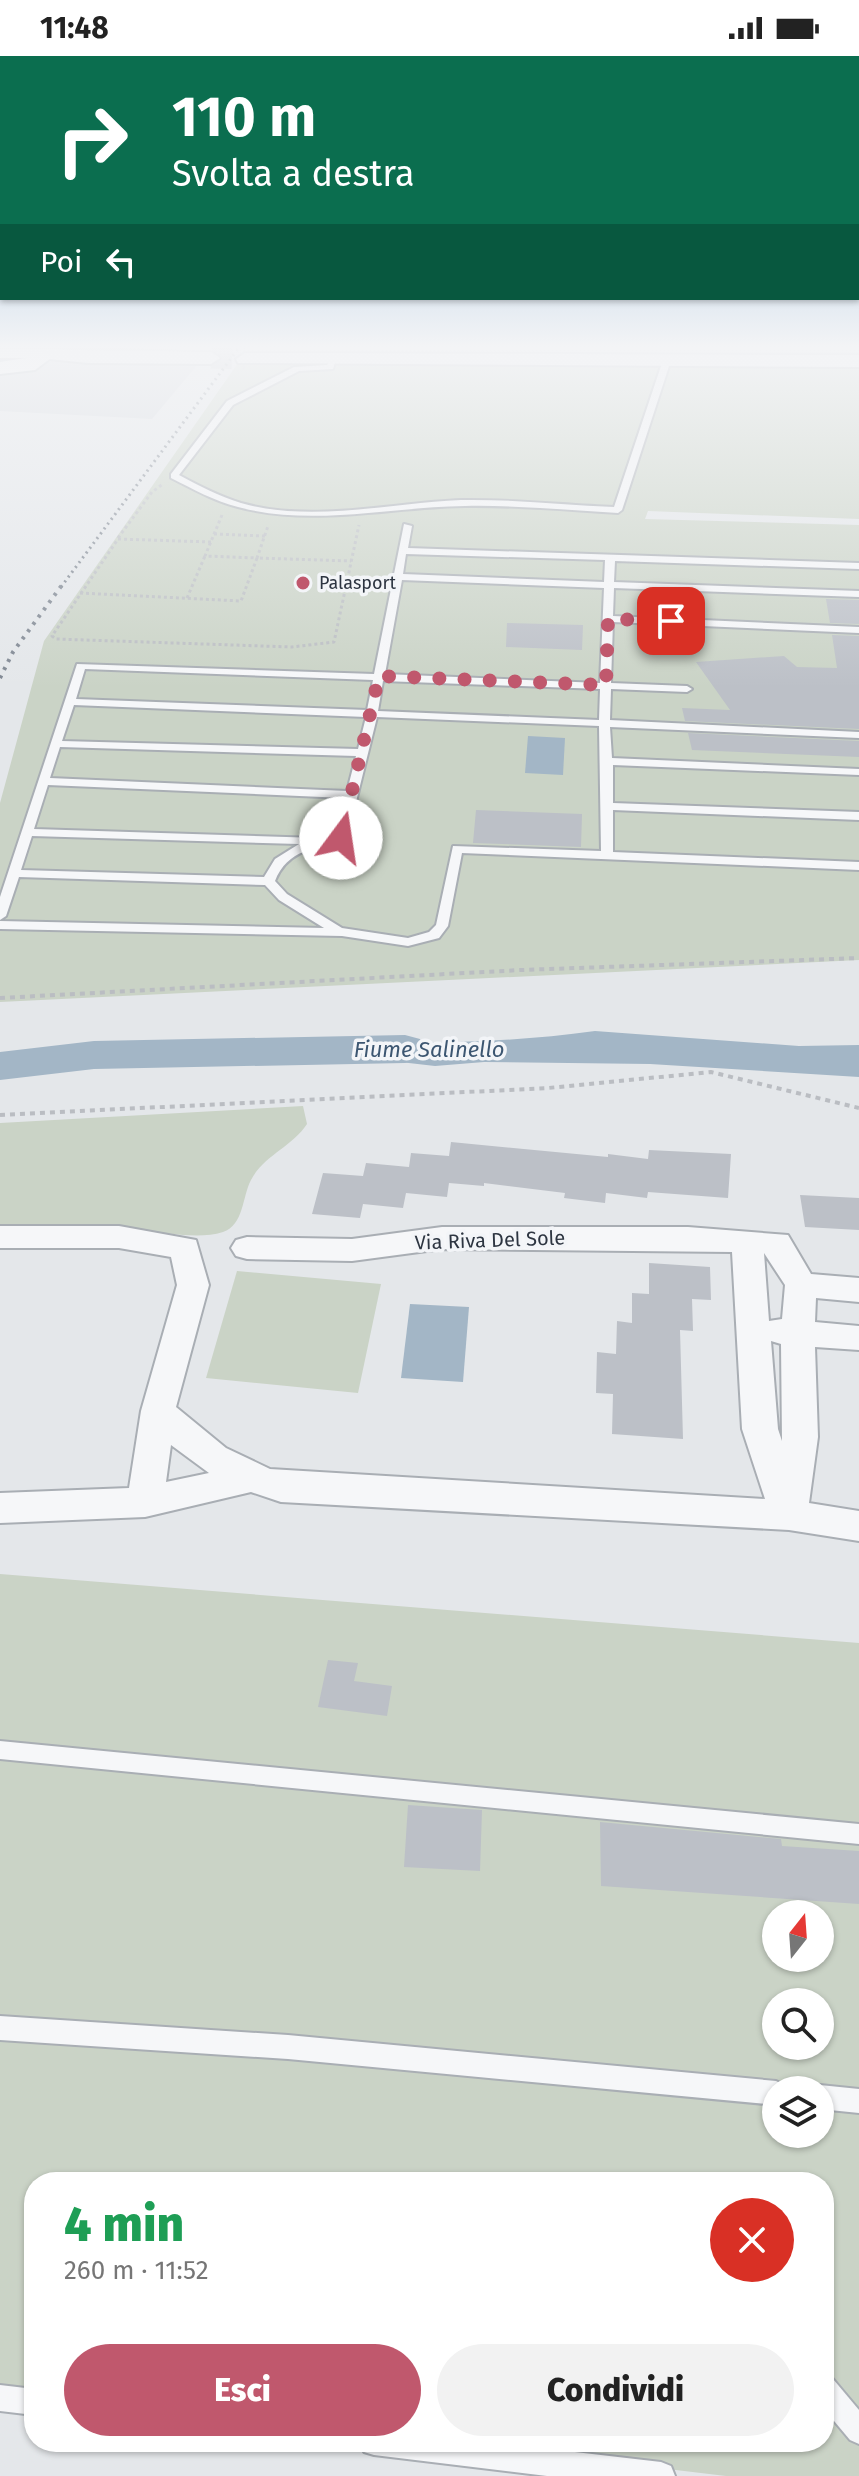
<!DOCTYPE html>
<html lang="it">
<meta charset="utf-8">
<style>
:root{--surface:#fff;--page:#f2f2f2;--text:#222;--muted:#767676;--accent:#c0586d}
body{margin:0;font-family:"Fira Sans",sans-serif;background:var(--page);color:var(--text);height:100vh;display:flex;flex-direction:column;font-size:30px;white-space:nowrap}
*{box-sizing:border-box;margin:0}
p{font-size:26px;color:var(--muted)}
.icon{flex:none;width:44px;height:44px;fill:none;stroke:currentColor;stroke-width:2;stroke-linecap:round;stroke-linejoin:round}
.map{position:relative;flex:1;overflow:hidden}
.drawer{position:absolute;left:24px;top:2116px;width:810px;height:280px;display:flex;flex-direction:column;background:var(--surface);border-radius:32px;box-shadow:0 2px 6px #0004}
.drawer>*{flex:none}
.top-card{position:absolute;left:0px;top:0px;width:860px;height:244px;box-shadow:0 2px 6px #0004;background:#0b6e4f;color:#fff;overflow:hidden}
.needle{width:52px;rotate:17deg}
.fabs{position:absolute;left:762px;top:1844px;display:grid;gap:16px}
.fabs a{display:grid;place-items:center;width:72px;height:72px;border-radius:50%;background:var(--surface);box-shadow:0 2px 6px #0004;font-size:40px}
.pin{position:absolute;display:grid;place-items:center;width:68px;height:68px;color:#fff;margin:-34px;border-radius:16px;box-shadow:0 4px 12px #0006}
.me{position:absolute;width:88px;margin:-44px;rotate:14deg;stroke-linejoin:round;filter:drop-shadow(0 0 6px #0008)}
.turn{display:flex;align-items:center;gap:28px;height:168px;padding:0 40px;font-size:36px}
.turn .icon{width:104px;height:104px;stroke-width:2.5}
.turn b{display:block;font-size:56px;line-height:68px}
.then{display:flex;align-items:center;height:76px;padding:0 40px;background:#0003;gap:16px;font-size:30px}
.round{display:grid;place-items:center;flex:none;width:84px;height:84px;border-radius:42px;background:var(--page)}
.headline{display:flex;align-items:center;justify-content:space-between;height:136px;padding:0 40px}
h1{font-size:48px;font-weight:800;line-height:60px;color:#1e9e55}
.cta{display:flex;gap:16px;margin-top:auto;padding:16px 40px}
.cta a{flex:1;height:92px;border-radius:48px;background:var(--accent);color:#fff;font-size:32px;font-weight:800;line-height:92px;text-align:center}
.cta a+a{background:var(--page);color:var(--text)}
.status{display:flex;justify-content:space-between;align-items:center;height:56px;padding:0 40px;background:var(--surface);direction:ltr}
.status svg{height:22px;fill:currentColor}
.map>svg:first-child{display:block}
.built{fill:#d2d6dc}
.green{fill:#cad3c6;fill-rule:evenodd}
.water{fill:#a3b6c6}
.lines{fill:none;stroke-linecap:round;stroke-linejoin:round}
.river{fill:#a3b6c6;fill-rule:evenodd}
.building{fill:#bcc0c7}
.tertiary-tunnel{stroke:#bfc3c8;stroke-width:21;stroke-dasharray:21 11;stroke-linecap:butt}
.service-casing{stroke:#a9aeb4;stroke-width:4}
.minor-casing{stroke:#a9aeb4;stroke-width:4}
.tertiary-casing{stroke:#a9aeb4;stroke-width:4}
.primary-casing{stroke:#a4acb5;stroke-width:4}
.path-far1{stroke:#babdc2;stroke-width:3;stroke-dasharray:3 3;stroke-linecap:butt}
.path{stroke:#babdc2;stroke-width:4;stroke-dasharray:5 5;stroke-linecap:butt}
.service{fill:#f6f7f9;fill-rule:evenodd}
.minor{fill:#f6f7f9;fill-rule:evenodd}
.tertiary{fill:#f6f7f9;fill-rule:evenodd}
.primary{fill:#fff;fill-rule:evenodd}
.rail-far1{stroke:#7f8792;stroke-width:3;stroke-dasharray:2 4;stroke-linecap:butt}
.rail{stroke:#7f8792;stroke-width:4;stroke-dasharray:3 6;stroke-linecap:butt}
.route{stroke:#c0586d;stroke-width:14;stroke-dasharray:0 25.2}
.poi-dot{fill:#c0586d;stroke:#f3f5f8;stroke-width:3}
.labels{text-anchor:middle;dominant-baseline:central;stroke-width:7;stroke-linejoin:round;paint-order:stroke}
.far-poi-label{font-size:18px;fill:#2d3541;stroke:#f3f5f8;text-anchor:start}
.street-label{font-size:20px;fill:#2d3541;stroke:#f3f5f8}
.water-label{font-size:22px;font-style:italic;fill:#3c5671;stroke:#f3f5f8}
</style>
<div class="status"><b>11:48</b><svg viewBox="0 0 49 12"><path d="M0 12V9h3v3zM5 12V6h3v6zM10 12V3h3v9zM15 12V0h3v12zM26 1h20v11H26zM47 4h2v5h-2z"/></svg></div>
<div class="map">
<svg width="859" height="2420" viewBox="0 0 859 2420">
<rect width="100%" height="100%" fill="#e4e7ea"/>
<!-- built -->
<polygon class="built" points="203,302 152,363 0,355 0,320 35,308 60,304"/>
<!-- green -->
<g class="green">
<polygon points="238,307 859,310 859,463 648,455 645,463 859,469 859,904 0,946 0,747 44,585"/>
<path d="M303,1050L307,1068C292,1091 263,1100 251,1124C242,1141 244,1169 223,1176C198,1184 167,1176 142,1175C95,1172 47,1175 0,1175V1067Z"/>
<polygon points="237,1215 381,1228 358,1337 206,1322"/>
<path d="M0,1518L859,1587V2420H726L442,2386H824V2126H34V2337L0,2333ZM776,1858H820V1902H776ZM776,1946H820V1990H776ZM776,2034H820V2078H776Z"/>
</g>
<!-- water -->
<g class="water">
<polygon points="528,680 565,682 563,719 525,717"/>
<path d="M595,975L799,990L859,989V1021L650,1008L484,1006L435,1010L339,999L335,986C422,988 508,987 595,975Z"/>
<polygon points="410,1248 469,1251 463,1326 401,1322"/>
</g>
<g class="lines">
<!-- river -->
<polygon class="river" points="405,979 420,983 427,993 420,1003 405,1007 94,1013 0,1024 0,996 94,985"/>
</g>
<!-- building -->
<g class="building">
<polygon points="826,543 859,544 859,568 830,567"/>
<polygon points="507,567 583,569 582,594 506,591"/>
<polygon points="832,579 859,580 859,673 685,665 682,652 730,654 696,606 784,600 797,611 837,612"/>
<polygon points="688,677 859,685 859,701 692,694"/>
<polygon points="476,754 582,758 581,791 473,787"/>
<polygon points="451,1086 608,1101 608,1098 648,1103 649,1094 731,1098 728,1142 648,1136 647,1142 606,1137 605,1147 564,1142 565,1137 484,1127 484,1130 449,1127 447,1141 406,1137 403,1152 363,1148 360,1162 312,1158 323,1117 363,1120 366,1107 409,1111 411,1097 449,1100"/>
<polygon points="800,1139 859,1142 859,1174 805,1171"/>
<polygon points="649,1207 710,1211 711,1244 692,1243 693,1275 680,1274 683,1383 612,1378 613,1338 596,1337 597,1296 616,1298 617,1265 632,1267 632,1237 649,1238"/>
<polygon points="328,1604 358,1607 354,1625 392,1630 387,1660 318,1651"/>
<polygon points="408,1749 482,1754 480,1815 404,1811"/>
<polygon points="600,1766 781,1783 782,1790 859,1795 859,1848 601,1830"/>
</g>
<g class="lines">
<!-- tertiary-tunnel -->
<polyline class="tertiary-tunnel" points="211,302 245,303"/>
<!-- service casing -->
<g class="service-casing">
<g id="service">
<path d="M332,301L336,303L333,313L299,315L233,349L179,419C199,430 219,440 241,447C312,467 389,447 461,444C512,443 563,449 614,451L663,304L667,302L671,304L622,454L618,457C567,454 516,449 465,450C389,451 312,471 238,451C214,445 193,433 171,422V418L227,345L294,311L327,309Z"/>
<path d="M404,468L412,470L408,492L859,507V513L615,505L614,526L859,535V541L614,532L613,560L859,571V577L613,566L611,627L687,630L692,633L687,636L611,633L610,664L859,676V682L610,671L612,702L859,713V719L613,709V747L859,756V764L613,754V796L859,806V814L462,797L448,870L439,882L408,890L342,880L0,873V865L324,872L279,844L265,829L19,821L6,860L0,864V841L77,608L374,618ZM406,498L605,504L604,526L403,518ZM402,524L604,532L600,627L385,618ZM85,613L373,624L367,654L76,643ZM383,625L600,633L599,664L378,655ZM74,649L366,661L358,693L62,685ZM377,661L599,670L601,795L453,790L436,869L429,876L408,882L342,872L287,838L275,825C287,794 316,791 345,785L347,782ZM60,691L356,700L347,735L50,722ZM48,729L345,742L336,779L318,782L34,773ZM32,780L299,788L275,803L264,821L21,814Z"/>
<polygon points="0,1685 859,1768 859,1788 0,1703"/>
<polygon points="0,1960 288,1979 776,2025 784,2029 787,2034 776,2034 776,2049 288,2003 0,1984"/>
<polygon points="820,2029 859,2033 859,2057 820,2053 820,2034 811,2034"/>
<polygon points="824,2319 833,2323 859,2354 859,2388 850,2384 824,2353"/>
<polygon points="0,2329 34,2333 34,2359 0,2355"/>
<polygon points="361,2386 488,2386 661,2406 671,2410 675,2420 547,2420 374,2399 364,2396"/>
</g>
</g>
<!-- minor casing -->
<g class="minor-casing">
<path id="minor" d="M0,1170H119L196,1184L209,1229L176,1351L226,1392L270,1413L765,1443L742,1373L732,1196L442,1193L352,1205L247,1203L236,1200L231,1192L236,1184L247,1181L352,1183L442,1171H688L788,1179L811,1218L859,1222V1246L816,1242L815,1266L859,1270V1294L815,1291L818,1381L809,1447L859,1455V1485L789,1474L281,1446L251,1436L145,1461L0,1467V1437L129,1432L141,1355L177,1229L171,1201L119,1192H0ZM764,1197L785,1229L782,1263L769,1265ZM771,1285L781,1288L782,1385L778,1373ZM171,1389L209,1417L166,1426Z"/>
</g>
<!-- tertiary casing -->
<g class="tertiary-casing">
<g id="tertiary">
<polygon points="21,293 211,296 220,302 211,308 88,307 29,301 22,299"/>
<polygon points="245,297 859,299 859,311 238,307 236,303"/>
</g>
</g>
<!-- primary casing -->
<g class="primary-casing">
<polygon id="primary" points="0,293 40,293 51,302 35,314 0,318 0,306 26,302 0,302"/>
</g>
<!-- path-far1 -->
<g class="path-far1">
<polyline points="222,459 205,500 257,502 268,470"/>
<polyline points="214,478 265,480"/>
<polyline points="118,482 152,436 163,428"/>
<polyline points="211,486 118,483 52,580 56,583 292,591 334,586 359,469"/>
<polyline points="80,537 241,545 257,502 351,505"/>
<polyline points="187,542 205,500"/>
</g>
<!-- path -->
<g class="path">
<polyline points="0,942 521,914 859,902"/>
<polyline points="0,1059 548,1032 711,1016 859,1052"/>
</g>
<!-- service -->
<use href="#service" class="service"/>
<!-- minor -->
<use href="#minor" class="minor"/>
<!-- tertiary -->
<use href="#tertiary" class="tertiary"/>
<!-- primary -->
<use href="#primary" class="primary"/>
<!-- rail-far1 -->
<polyline class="rail-far1" points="61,531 238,293"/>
<!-- rail -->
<polyline class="rail" points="0,622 13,596 62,529"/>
</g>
<!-- sky -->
<linearGradient id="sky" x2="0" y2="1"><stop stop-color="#8cb5da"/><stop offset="0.46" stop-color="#f3f4f6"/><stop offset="1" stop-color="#f3f4f6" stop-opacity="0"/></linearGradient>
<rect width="859" height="632" fill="url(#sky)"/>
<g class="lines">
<!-- route -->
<polyline class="route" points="341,782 379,620 606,629 608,563 671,565"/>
</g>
<!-- markers -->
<circle class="poi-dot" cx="303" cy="527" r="8"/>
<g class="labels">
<!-- far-poi labels -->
<g class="far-poi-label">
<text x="319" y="527">Palasport</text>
</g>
<!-- street labels -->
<g class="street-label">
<text transform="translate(490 1184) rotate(-2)">Via Riva Del Sole</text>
</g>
<!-- water labels -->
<g class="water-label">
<text x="429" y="993">Fiume Salinello</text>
</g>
</g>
</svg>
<div class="fabs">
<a><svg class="needle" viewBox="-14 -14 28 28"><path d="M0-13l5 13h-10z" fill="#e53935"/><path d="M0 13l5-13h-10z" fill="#767676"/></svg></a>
<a><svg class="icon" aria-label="search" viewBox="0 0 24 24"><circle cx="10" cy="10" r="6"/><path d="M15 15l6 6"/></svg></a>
<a><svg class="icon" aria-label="layers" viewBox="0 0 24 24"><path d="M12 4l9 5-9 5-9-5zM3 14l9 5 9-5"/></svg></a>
</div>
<div class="pin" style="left:671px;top:565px;background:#d93025"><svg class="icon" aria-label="arrive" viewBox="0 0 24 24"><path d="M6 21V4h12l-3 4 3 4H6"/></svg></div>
<svg class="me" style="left:341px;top:782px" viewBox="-20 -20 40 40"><circle r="19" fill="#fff"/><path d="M0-13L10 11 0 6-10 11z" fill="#c0586d"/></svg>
<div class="top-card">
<div class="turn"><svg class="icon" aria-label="right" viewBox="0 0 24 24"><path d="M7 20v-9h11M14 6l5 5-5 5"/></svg><div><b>110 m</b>Svolta a destra</div></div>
<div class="then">Poi<svg class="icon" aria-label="left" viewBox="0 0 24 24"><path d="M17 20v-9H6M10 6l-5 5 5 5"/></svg></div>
</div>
<section class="drawer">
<div class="headline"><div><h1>4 min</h1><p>260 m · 11:52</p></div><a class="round" style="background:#d93025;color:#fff"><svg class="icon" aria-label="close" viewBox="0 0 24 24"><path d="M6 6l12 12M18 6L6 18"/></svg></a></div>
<div class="cta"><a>Esci</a><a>Condividi</a></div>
</section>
</div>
